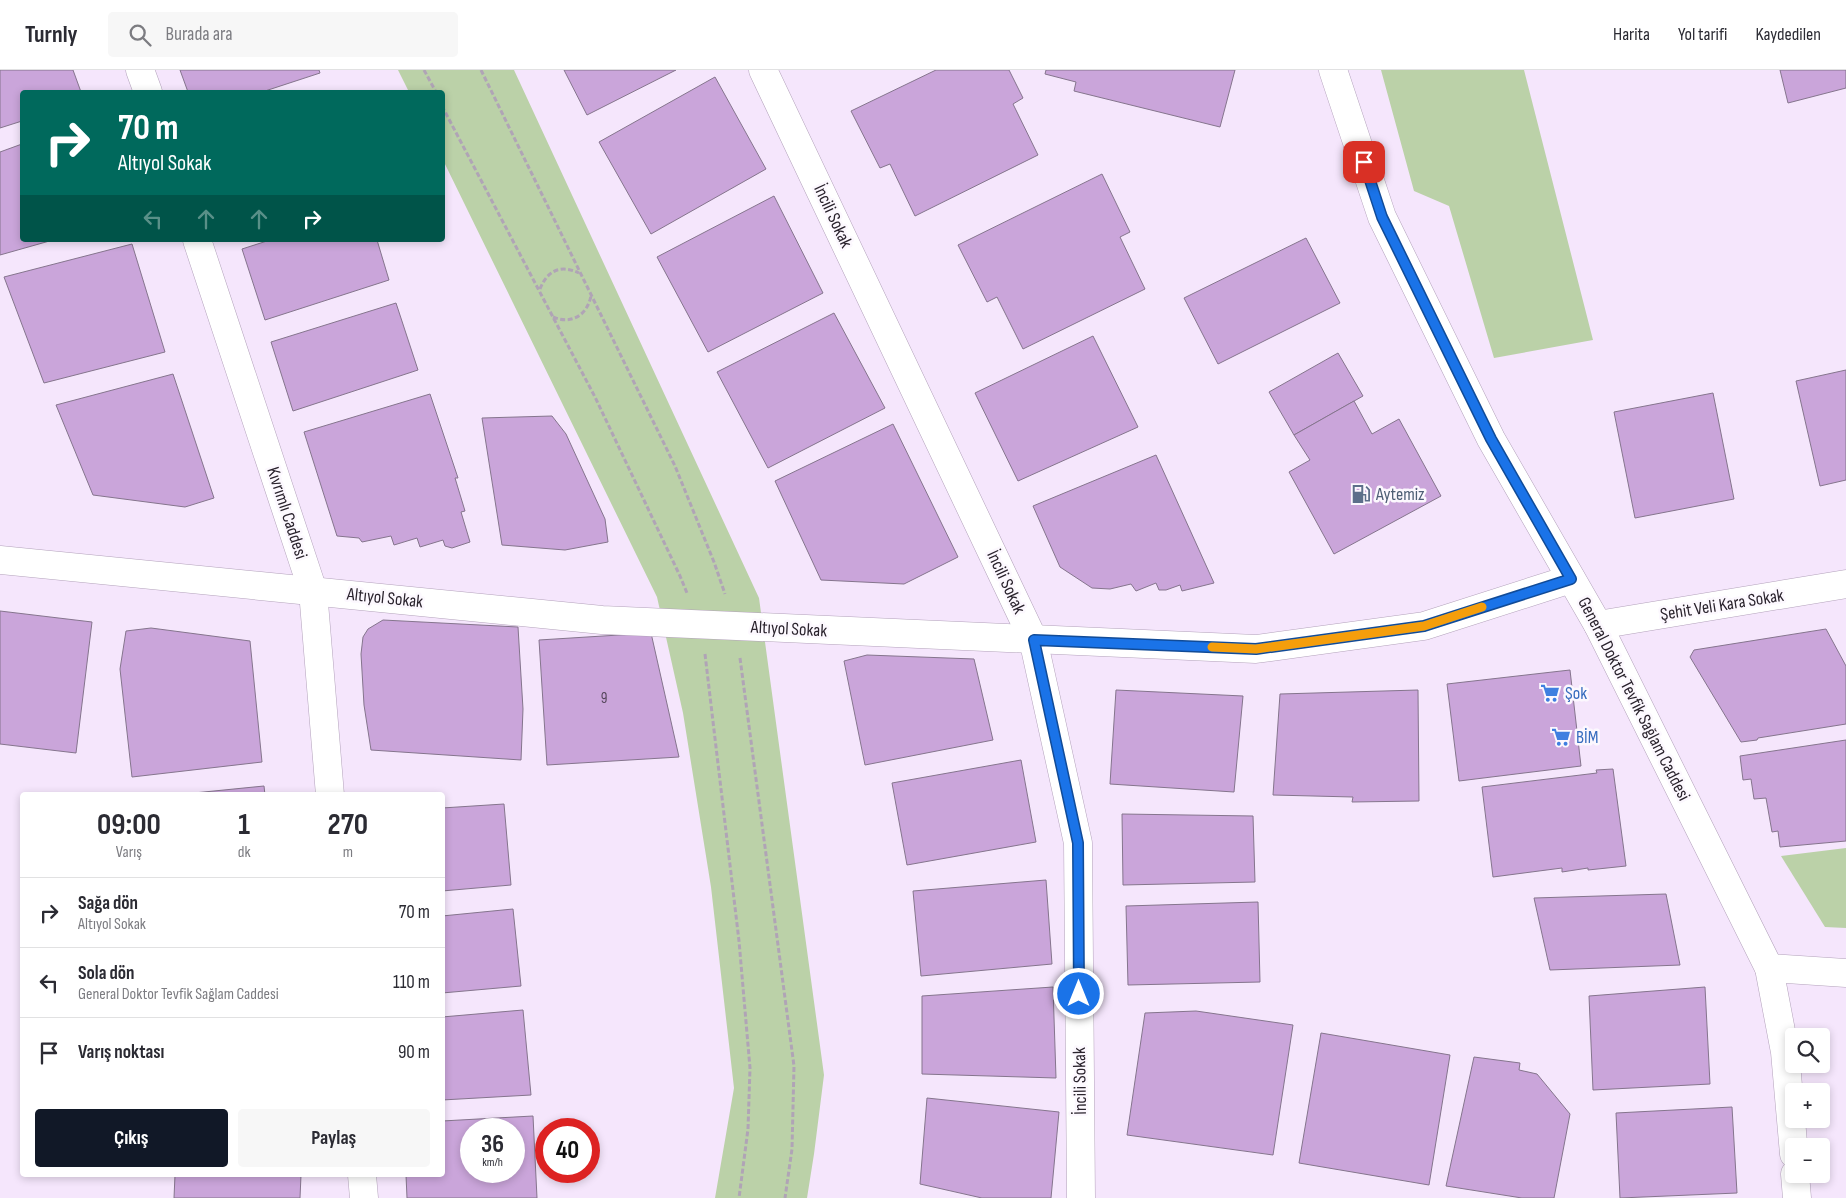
<!DOCTYPE html>
<html lang="tr">
<meta charset="utf-8">
<style>
:root{--surface:#fff;--page:#f7f7f7;--text:#2b2b33;--muted:#7c7c81;--line:#e1e1e2;--accent:#111827}
body{margin:0;font-family:"Sofia Sans Condensed",sans-serif;background:var(--page);color:var(--text);height:100vh;display:flex;flex-direction:column;font-size:19px;white-space:nowrap}
*{box-sizing:border-box;margin:0}
p{font-size:16px;color:var(--muted)}
.icon{flex:none;width:28px;height:28px;fill:none;stroke:currentColor;stroke-width:2;stroke-linecap:round;stroke-linejoin:round}
.map{position:relative;flex:1;overflow:hidden}
.details{position:absolute;left:20px;top:722px;width:425px;height:385px;display:flex;flex-direction:column;background:var(--surface);border-radius:5px;box-shadow:0 2px 8px #0003}
.details>*{flex:none}
.hud{position:absolute;left:20px;top:20px;width:425px;height:152px;border-radius:5px;box-shadow:0 2px 8px #0003;background:#00695c;color:#fff;overflow:hidden}
.controls{position:absolute;left:1785px;top:958px;display:grid;gap:10px}
.controls a{display:grid;place-items:center;width:45px;height:45px;border-radius:5px;background:var(--surface);box-shadow:0 2px 8px #0003;font-size:25px}
.speed{position:absolute;left:460px;top:1048px;display:flex;gap:10px;font-size:25px;font-weight:700;text-align:center}
.speed>*{display:grid;place-content:center;width:65px;height:65px;border-radius:50%;background:var(--surface);box-shadow:0 2px 8px #0003;line-height:1}
.speed small{font-size:12px;font-weight:400}
.speed .limit{border:8px solid #d22;background:#fff;color:#111}
.pin{position:absolute;display:grid;place-items:center;width:42px;height:42px;color:#fff;margin:-21px;border-radius:10px;box-shadow:0 2px 8px #0006}
.me{position:absolute;width:55px;margin:-28px;rotate:0deg;stroke-linejoin:round;filter:drop-shadow(0 0 4px #0008)}
.turn{display:flex;align-items:center;gap:18px;height:105px;padding:0 15px;font-size:22px}
.turn .icon{width:65px;height:65px;stroke-width:2.5}
.turn b{display:block;font-size:35px;line-height:42px}
.lanes{display:flex;align-items:center;height:48px;padding:0 15px;background:#0003;justify-content:center;gap:25px;direction:ltr}
.lanes .off{opacity:.35}
.eta{display:flex;justify-content:space-evenly;align-items:center;height:85px;text-align:center}
.eta b{font-size:30px;font-weight:700;line-height:35px}
.action{display:flex;gap:10px;margin-top:auto;padding:10px 15px}
.action a{flex:1;height:58px;border-radius:5px;background:var(--accent);color:#fff;font-size:20px;font-weight:700;line-height:58px;text-align:center}
.action a+a{background:var(--page);color:var(--text)}
ul{padding:0;list-style:none}
li{display:flex;align-items:center;gap:15px;height:70px;padding:0 15px;border-top:1px solid var(--line)}
li div{flex:1}
li b{display:block;font-size:19px}
li em{font-style:normal}
header{display:flex;align-items:center;gap:30px;box-sizing:border-box;height:70px;padding:0 25px;background:var(--surface);border-bottom:1px solid var(--line)}
header strong{font-size:24px}
nav{display:flex;gap:28px;margin-inline-start:auto;font-size:18px}
.search{width:350px;height:45px;background:var(--page);display:flex;align-items:center;gap:12px;box-sizing:border-box;padding:0 18px;border-radius:5px;color:var(--muted);font-size:19px}
.map>svg:first-child{display:block}
.green{fill:#bbd1a8}
.building{fill:#caa5da;stroke:#85758d;fill-rule:evenodd}
.lines{fill:none;stroke-linecap:round;stroke-linejoin:round}
.minor-casing{stroke:#b3a2bb;stroke-width:29}
.major-casing{stroke:#b3a2bb;stroke-width:29}
.path{stroke:#b0a4b6;stroke-width:3;stroke-dasharray:5 2.5;stroke-linecap:butt}
.minor{stroke:#fff;stroke-width:28}
.major{stroke:#fff;stroke-width:28}
.route-casing{stroke:#114b97;stroke-width:12}
.route{stroke:#1a73e8;stroke-width:9}
.slow{stroke:#f59e0b;stroke-width:9}
.labels{text-anchor:middle;dominant-baseline:central;stroke-width:5;stroke-linejoin:round;paint-order:stroke}
.number-label{font-size:15px;fill:#524458}
.street-label{font-size:18px;fill:#2a232d;stroke:#fcf8fe}
.service-label{font-size:18px;fill:#4e5e75;stroke:#fcf8fe;text-anchor:start}
.shop-label{font-size:18px;fill:#366cbe;stroke:#fcf8fe;text-anchor:start}
</style>
<header>
<strong>Turnly</strong>
<div class="search"><svg class="icon" aria-label="search" viewBox="0 0 24 24"><circle cx="10" cy="10" r="6"/><path d="M15 15l6 6"/></svg>Burada ara</div>
<nav><a>Harita</a><a>Yol tarifi</a><a>Kaydedilen</a></nav>
</header>
<div class="map">
<svg width="1846" height="1128" viewBox="0 0 1846 1128">
<rect width="100%" height="100%" fill="#f5e6fc"/>
<!-- green -->
<g class="green">
<polygon points="398,0 514,0 759,528 824,1005 814,1084 807,1128 715,1128 734,1018 711,817 683,643 657,527 443,90 442,22 409,22"/>
<polygon points="1381,0 1524,0 1593,270 1494,288 1449,136 1414,121"/>
<polygon points="1846,778 1846,858 1825,857 1781,786"/>
</g>
<!-- building -->
<g class="building">
<polygon points="0,0 73,0 81,22 22,22 22,51 0,58"/>
<polygon points="180,0 319,0 320,3 262,22 188,22"/>
<polygon points="564,0 676,0 587,45"/>
<polygon points="936,0 1009,0 1023,28 1013,34 1038,85 915,146 890,94 880,98 851,41"/>
<polygon points="1046,0 1235,0 1220,57 1074,21 1076,12 1045,4"/>
<polygon points="1780,0 1846,0 1846,18 1788,33"/>
<polygon points="715,7 766,99 651,164 599,72"/>
<polygon points="22,74 22,170 53,170 0,185 0,82"/>
<polygon points="1102,104 1130,162 1120,167 1145,219 1023,279 997,227 987,232 958,175"/>
<polygon points="774,126 823,223 708,282 657,187"/>
<polygon points="1306,168 1340,233 1218,294 1184,228"/>
<polygon points="270,170 377,170 389,210 265,250 242,179"/>
<polygon points="132,174 165,282 44,313 4,207"/>
<polygon points="396,233 418,300 293,341 271,272"/>
<polygon points="834,243 885,338 768,398 717,302"/>
<polygon points="1093,266 1138,357 1018,411 975,323"/>
<polygon points="1338,283 1363,326 1294,365 1269,322"/>
<polygon points="1846,300 1846,410 1820,416 1796,311"/>
<polygon points="173,304 214,428 185,437 93,425 56,335"/>
<polygon points="1713,323 1734,429 1635,448 1614,342"/>
<polygon points="430,324 458,408 455,408 465,441 461,442 470,472 452,478 445,476 443,470 420,477 417,468 394,475 391,466 362,472 359,468 337,466 304,362"/>
<polygon points="1354,331 1372,364 1399,349 1441,426 1334,484 1289,402 1310,390 1294,365"/>
<polygon points="552,346 566,364 605,449 608,472 565,480 502,475 482,348"/>
<polygon points="893,354 958,487 904,514 821,510 775,411"/>
<polygon points="1156,385 1214,513 1182,521 1180,515 1166,520 1159,520 1156,513 1136,521 1131,514 1110,519 1092,518 1060,497 1033,436"/>
<polygon points="0,541 92,552 76,683 0,674"/>
<polygon points="383,550 518,557 523,639 521,690 371,680 364,635 361,584 363,567 368,559"/>
<polygon points="151,558 250,571 262,692 132,707 120,599 126,561"/>
<polygon points="1826,559 1846,596 1846,654 1758,668 1757,670 1741,672 1690,587 1694,580"/>
<polygon points="651,563 679,687 547,695 539,570"/>
<polygon points="867,585 974,589 993,670 865,695 844,591"/>
<polygon points="1570,600 1581,696 1459,711 1447,614"/>
<polygon points="1116,620 1243,626 1234,722 1110,714"/>
<polygon points="1418,620 1419,731 1352,732 1353,727 1273,725 1280,624"/>
<polygon points="1846,670 1846,771 1780,777 1778,761 1772,762 1766,728 1754,729 1751,709 1743,710 1740,686"/>
<polygon points="1021,690 1036,772 907,795 892,713"/>
<polygon points="1613,699 1626,796 1588,800 1588,798 1562,802 1562,798 1493,807 1482,717 1597,703 1596,700"/>
<polygon points="264,716 265,725 174,725"/>
<polygon points="504,734 511,815 442,821 442,738"/>
<polygon points="1122,744 1253,746 1255,812 1123,815"/>
<polygon points="1046,810 1052,894 921,906 913,821"/>
<polygon points="1666,824 1680,895 1550,900 1534,828"/>
<polygon points="1258,832 1260,912 1128,915 1126,836"/>
<polygon points="513,839 521,916 442,923 442,846"/>
<polygon points="1053,917 1056,1008 922,1004 922,926"/>
<polygon points="1705,917 1710,1014 1593,1020 1589,926"/>
<polygon points="523,940 531,1025 442,1030 442,947"/>
<polygon points="1196,941 1293,955 1273,1085 1127,1065 1145,943"/>
<polygon points="1321,963 1450,985 1429,1115 1299,1093"/>
<polygon points="1474,987 1520,993 1519,1000 1537,1004 1570,1044 1554,1128 1522,1128 1446,1116"/>
<polygon points="927,1028 1059,1042 1051,1128 982,1128 920,1114"/>
<polygon points="1732,1037 1737,1123 1620,1128 1616,1043"/>
<path d="M533,1046L537,1128H407L406,1105H442V1051ZM471,1059H514V1101H471Z"/>
<polygon points="175,1105 301,1105 300,1128 174,1128"/>
</g>
<g class="lines">
<!-- minor casing -->
<g class="minor-casing">
<g id="minor">
<polyline points="140,0 148,22"/>
<polyline points="763,0 1033,569 1078,773 1081,1128"/>
<polyline points="197,170 313,521 330,725"/>
<polyline points="0,490 602,550 1256,579 1424,556 1571,509"/>
<polyline points="1598,555 1846,514"/>
<polyline points="1769,898 1846,903"/>
<polyline points="362,1105 364,1128"/>
</g>
</g>
<!-- major casing -->
<g class="major-casing">
<g id="major">
<polyline points="1333,0 1382,147 1491,369 1598,555 1769,898 1785,982 1794,1084"/>
<polyline points="1795,1104 1797,1128"/>
</g>
</g>
<!-- path -->
<g class="path">
<polyline points="424,0 436,22"/>
<polyline points="481,0 675,396 714,492 725,524"/>
<polyline points="442,36 595,327 680,506 687,523"/>
<path d="M540,219C547,201 560,194 579,203"/>
<path d="M553,247C572,255 587,245 591,226"/>
<polyline points="705,584 739,871 750,998 748,1059 739,1128"/>
<polyline points="740,588 794,996 792,1079 785,1128"/>
</g>
<!-- minor -->
<use href="#minor" class="minor"/>
<!-- major -->
<use href="#major" class="major"/>
</g>
<g class="lines">
<!-- route casing -->
<g class="route-casing">
<polyline id="route" points="1079,924 1078,773 1034,570 1256,579 1424,556 1571,509 1491,369 1382,147 1364,92"/>
</g>
<!-- route -->
<use href="#route" class="route"/>
<!-- slow -->
<polyline class="slow" points="1212,577 1256,579 1424,556 1482,537"/>
</g>
<!-- icons -->
<defs>
<g id="fuel-bare" transform="scale(1.5)"><path d="M-5.5-6h7V0h2V4h1.3V-2.5L3-4.5l.8-.8L6-3V5H2.5V1h-1V6h-7ZM-4.2-4.7v3.2H.2V-4.7Z" fill="#5c6f8a" stroke="#fcf8fe" stroke-width="2.5" paint-order="stroke"/></g>
<g id="supermarket-bare" transform="scale(1.5)"><path d="M-6-5.5h2.5l.6 2H6L4.5 2H-2.5L-4.4-4H-6ZM-1.5 3.2a1.3 1.3 0 1 0 .1 0ZM3 3.2a1.3 1.3 0 1 0 .1 0Z" fill="#3f7fe0" stroke="#fcf8fe" stroke-width="2.5" paint-order="stroke"/></g>
</defs>
<g fill-rule="evenodd">
<use href="#fuel-bare" x="1361" y="424"/>
<use href="#supermarket-bare" x="1550" y="623"/>
<use href="#supermarket-bare" x="1561" y="667"/>
</g>
<g class="labels">
<!-- number labels -->
<g class="number-label">
<text x="604" y="628">9</text>
</g>
<!-- street labels -->
<g class="street-label">
<text transform="translate(833 146) rotate(65)">İncili Sokak</text>
<text transform="translate(287 443) rotate(72)">Kıvrımlı Caddesi</text>
<text transform="translate(1006 512) rotate(65)">İncili Sokak</text>
<text transform="translate(385 528) rotate(6)">Altıyol Sokak</text>
<text transform="translate(1722 535) rotate(-9)">Şehit Veli Kara Sokak</text>
<text transform="translate(789 559) rotate(3)">Altıyol Sokak</text>
<text transform="translate(1634 629) rotate(63)">General Doktor Tevfik Sağlam Caddesi</text>
<text transform="translate(1080 1011) rotate(-91)">İncili Sokak</text>
</g>
<!-- service labels -->
<g class="service-label">
<text x="1376" y="424">Aytemiz</text>
</g>
<!-- shop labels -->
<g class="shop-label">
<text x="1565" y="623">Şok</text>
<text x="1576" y="667">BİM</text>
</g>
</g>
</svg>
<div class="controls">
<a><svg class="icon" aria-label="search" viewBox="0 0 24 24"><circle cx="10" cy="10" r="6"/><path d="M15 15l6 6"/></svg></a>
<a>+</a>
<a>−</a>
</div>
<div class="speed"><div>36<small>km/h</small></div><div class="limit">40</div></div>
<div class="pin" style="left:1364px;top:92px;background:#d93025"><svg class="icon" aria-label="arrive" viewBox="0 0 24 24"><path d="M6 21V4h12l-3 4 3 4H6"/></svg></div>
<svg class="me" style="left:1079px;top:924px" viewBox="-20 -20 40 40"><circle r="17" fill="#1a73e8" stroke="#fff" stroke-width="3"/><path d="M0-11L8 9 0 5-8 9z" fill="#fff"/></svg>
<div class="hud">
<div class="turn"><svg class="icon" aria-label="right" viewBox="0 0 24 24"><path d="M7 20v-9h11M14 6l5 5-5 5"/></svg><div><b>70 m</b>Altıyol Sokak</div></div>
<div class="lanes"><svg class="icon off" aria-label="left" viewBox="0 0 24 24"><path d="M17 20v-9H6M10 6l-5 5 5 5"/></svg><svg class="icon off" aria-label="ahead" viewBox="0 0 24 24"><path d="M12 20V5M6 11l6-6 6 6"/></svg><svg class="icon off" aria-label="ahead" viewBox="0 0 24 24"><path d="M12 20V5M6 11l6-6 6 6"/></svg><svg class="icon" aria-label="right" viewBox="0 0 24 24"><path d="M7 20v-9h11M14 6l5 5-5 5"/></svg></div>
</div>
<section class="details">
<div class="eta">
<div><b>09:00</b><p>Varış</p></div>
<div><b>1</b><p>dk</p></div>
<div><b>270</b><p>m</p></div>
</div>
<ul>
<li><svg class="icon" aria-label="right" viewBox="0 0 24 24"><path d="M7 20v-9h11M14 6l5 5-5 5"/></svg><div><b>Sağa dön</b><p>Altıyol Sokak</p></div><em>70 m</em></li>
<li><svg class="icon" aria-label="left" viewBox="0 0 24 24"><path d="M17 20v-9H6M10 6l-5 5 5 5"/></svg><div><b>Sola dön</b><p>General Doktor Tevfik Sağlam Caddesi</p></div><em>110 m</em></li>
<li><svg class="icon" aria-label="arrive" viewBox="0 0 24 24"><path d="M6 21V4h12l-3 4 3 4H6"/></svg><div><b>Varış noktası</b></div><em>90 m</em></li>
</ul>
<div class="action"><a>Çıkış</a><a>Paylaş</a></div>
</section>
</div>
